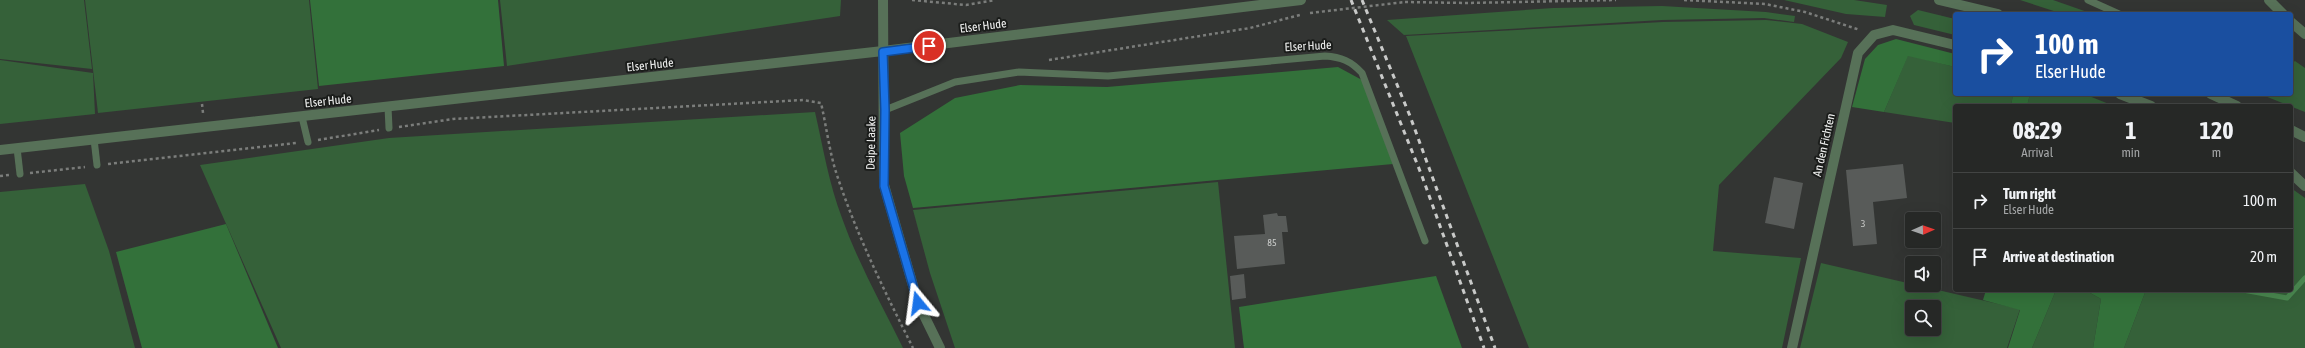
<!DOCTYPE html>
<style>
:root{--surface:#262826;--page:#323432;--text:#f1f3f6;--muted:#a4a6a7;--line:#424443}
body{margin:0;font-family:"Asap Condensed",sans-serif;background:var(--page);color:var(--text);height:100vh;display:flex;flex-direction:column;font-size:15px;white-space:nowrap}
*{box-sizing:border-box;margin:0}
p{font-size:13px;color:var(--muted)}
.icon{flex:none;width:22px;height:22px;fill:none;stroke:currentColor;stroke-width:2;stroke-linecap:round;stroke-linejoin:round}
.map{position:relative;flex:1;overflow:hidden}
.drawer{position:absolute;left:1953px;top:104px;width:340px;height:188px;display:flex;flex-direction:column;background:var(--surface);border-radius:4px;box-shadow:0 4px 16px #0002,0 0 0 1px var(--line)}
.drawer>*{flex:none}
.banner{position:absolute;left:1953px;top:12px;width:340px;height:84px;border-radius:4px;box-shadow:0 4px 16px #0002,0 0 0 1px var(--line);background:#1a4fa0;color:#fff;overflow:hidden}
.needle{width:26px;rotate:88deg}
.fabs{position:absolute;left:1905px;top:212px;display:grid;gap:8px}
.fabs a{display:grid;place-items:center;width:36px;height:36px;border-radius:4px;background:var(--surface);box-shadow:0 4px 16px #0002,0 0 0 1px var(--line);font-size:20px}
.pin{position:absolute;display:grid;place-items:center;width:34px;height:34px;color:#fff;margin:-17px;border:2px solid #fff;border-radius:50%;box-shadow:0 1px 4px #0007}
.me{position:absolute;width:44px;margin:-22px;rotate:344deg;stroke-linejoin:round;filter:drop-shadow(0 0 3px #0008)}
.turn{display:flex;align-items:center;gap:14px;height:84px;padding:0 16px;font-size:18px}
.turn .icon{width:52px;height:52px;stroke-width:2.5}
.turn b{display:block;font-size:28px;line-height:34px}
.eta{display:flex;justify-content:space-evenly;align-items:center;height:68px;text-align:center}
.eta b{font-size:24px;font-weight:700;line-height:28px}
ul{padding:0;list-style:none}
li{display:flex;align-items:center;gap:12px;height:56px;padding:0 16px;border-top:1px solid var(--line)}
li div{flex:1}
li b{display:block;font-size:15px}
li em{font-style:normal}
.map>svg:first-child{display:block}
.green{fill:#356139;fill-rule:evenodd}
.forest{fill:#33713a}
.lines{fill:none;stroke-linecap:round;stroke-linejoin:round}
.stream{stroke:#4a8850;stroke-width:5}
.building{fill:#585b59}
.path{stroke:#7b7d7b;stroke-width:2.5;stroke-dasharray:3 3;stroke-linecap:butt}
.service{stroke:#577158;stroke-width:7}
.minor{stroke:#577158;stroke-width:10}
.tertiary{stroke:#577158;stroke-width:10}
.rail{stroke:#c9cac9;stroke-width:3;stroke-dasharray:5 5;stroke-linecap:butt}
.path-bridge{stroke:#7b7d7b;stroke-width:2.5;stroke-dasharray:3 3;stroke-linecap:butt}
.route-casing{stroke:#114b97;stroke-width:10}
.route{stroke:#1a73e8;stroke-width:7}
.labels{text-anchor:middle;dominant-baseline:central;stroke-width:4;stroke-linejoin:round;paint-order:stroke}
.number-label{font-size:10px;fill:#caccca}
.street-label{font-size:12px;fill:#f0f1f0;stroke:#1b1d1b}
</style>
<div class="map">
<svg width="2305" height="348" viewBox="0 0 2305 348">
<rect width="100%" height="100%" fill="#333533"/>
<!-- green -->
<g class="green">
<polygon points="0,0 84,0 92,69 0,59"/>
<polygon points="85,0 309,0 318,89 98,113"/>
<polygon points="500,0 841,0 840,16 507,66"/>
<polygon points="1784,0 1854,0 1887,5 1885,17 1846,14"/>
<polygon points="2020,0 2053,0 2093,14 2063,14"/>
<polygon points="1662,6 1766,12 1795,16 1794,22 1764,18 1662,20 1404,35 1387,20 1553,8"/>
<polygon points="1918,10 1955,19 1955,35 1914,25 1910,16"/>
<polygon points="1766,20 1802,24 1848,42 1841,58 1719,185 1713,251 1801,258 1782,348 1529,348 1406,36 1663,22"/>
<polygon points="1908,55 1955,67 1955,94 2013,94 2011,106 1955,106 1955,123 1884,112"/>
<polygon points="0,60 93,73 95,114 0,124"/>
<polygon points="2295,61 2305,68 2305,112 2260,94 2291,94 2291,64"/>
<polygon points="2030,94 2084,94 2114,106 2027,106"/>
<path d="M815,112C823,147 829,184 842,218C858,263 882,305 903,348H281L200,165L389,138Z"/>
<polygon points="1218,182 1235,348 955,348 930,273 913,210"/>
<polygon points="85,184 109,251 135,348 0,348 0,192"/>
<polygon points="2291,188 2305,198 2305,348 2124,348 2146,290 2291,290"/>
<path d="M1821,263L2020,309L2007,348H1800ZM1912,307H1934V329H1912Z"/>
<polygon points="2056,290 2085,290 2101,299 2093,348 2032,348"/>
</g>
<!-- forest -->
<g class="forest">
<polygon points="310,0 498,0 504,66 319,86"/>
<polygon points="1896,39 1955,54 1955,67 1908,56 1884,112 1852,107 1865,59 1878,45"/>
<polygon points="1338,67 1362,80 1393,164 913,208 904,176 900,133 955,98 1020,85 1107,87"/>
<polygon points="2013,94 2030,94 2027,106 2011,106"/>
<polygon points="226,224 278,348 142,348 116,252"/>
<polygon points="1436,276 1462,348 1244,348 1239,307"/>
<polygon points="1986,290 2056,290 2032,348 2008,348 2020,310 1983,300"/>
<polygon points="2085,290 2146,290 2124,348 2093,348 2101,299"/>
</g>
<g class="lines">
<!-- stream -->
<polyline class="stream" points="2243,290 2287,298 2305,278"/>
</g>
<!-- building -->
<g class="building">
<polygon points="1903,164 1907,198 1873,202 1877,244 1853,246 1846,170"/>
<polygon points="1774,177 1803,183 1794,229 1765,223"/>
<polygon points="1277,213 1278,216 1286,216 1288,232 1282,232 1285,264 1237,269 1234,236 1265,234 1263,215"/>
<polygon points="1244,274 1246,298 1232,300 1230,276"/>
</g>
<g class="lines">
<!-- path -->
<g class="path">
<polyline points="912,0 966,5 995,0"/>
<polyline points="1684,0 1765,4 1805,12 1860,30"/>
<polyline points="1405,2 1467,3 1616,0"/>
<polyline points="1049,60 1250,28 1300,15"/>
<polyline points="202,104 203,113"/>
<path d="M399,127L453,119L803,100L821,103C826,125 829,148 835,169C855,232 884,290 913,348"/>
<polyline points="318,140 379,130"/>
<polyline points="108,164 296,143"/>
<polyline points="30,173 85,167"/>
<polyline points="0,176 9,175"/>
</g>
<!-- service -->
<g class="service">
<polyline points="2088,0 2119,14"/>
<polyline points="388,107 389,128"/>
<path d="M885,110L955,82L1019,72L1108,76L1325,56C1341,57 1351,61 1362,73L1425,241"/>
<polyline points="302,117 308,142"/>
<polyline points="94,139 97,165"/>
<polyline points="17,148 20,174"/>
</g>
<!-- minor -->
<g class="minor">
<polyline points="883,0 884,185 918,303 940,348"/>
<polyline points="2269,0 2283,14"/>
<polyline points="2291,22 2305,34"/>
<polyline points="2120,94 2151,106"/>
<polyline points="2291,173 2305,186"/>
<polyline points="1792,348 1858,53 1874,35 1893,30 1955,45"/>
</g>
<!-- tertiary -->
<g class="tertiary">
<polyline points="1939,0 1998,14"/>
<polyline points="2211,94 2237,106"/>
<polyline points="2291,130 2305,137"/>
<polyline points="0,150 883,51 1301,0"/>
</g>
<!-- rail -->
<g class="rail">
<polyline points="1351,0 1422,176 1484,348"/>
<polyline points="1362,0 1410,116 1495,348"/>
</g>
<!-- path-bridge -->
<polyline class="path-bridge" points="1310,13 1405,2"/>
</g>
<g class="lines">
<!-- route casing -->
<g class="route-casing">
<polyline id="route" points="918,303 884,186 885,110 883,52 929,46"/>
</g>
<!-- route -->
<use href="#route" class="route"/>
</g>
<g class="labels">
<!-- number labels -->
<g class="number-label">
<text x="1863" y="223">3</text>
<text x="1272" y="242">85</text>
</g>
<!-- street labels -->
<g class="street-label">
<text transform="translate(983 26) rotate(-7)">Elser Hude</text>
<text transform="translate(1308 46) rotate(-3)">Elser Hude</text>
<text transform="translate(650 65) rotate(-6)">Elser Hude</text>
<text transform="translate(328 101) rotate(-6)">Elser Hude</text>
<text transform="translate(871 143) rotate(-89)">Deipe Laake</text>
<text transform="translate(1824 145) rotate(-77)">An den Fichten</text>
</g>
</g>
</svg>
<div class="fabs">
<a><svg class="needle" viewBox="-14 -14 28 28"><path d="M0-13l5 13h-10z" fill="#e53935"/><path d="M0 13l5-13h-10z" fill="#a4a6a7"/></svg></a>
<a><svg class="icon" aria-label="sound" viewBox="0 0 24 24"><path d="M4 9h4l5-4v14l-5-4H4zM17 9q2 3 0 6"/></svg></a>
<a><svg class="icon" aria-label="search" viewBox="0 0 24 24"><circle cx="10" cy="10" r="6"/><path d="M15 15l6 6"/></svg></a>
</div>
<div class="pin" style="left:929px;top:46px;background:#d93025"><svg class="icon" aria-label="arrive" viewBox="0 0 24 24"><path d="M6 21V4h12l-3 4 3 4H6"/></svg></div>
<svg class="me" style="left:918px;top:303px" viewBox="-20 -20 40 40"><path d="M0-17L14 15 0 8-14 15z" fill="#1a73e8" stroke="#fff" stroke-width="4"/></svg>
<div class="banner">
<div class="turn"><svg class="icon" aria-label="right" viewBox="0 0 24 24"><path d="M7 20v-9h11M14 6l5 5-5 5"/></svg><div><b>100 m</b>Elser Hude</div></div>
</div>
<section class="drawer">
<div class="eta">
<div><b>08:29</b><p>Arrival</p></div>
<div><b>1</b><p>min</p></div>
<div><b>120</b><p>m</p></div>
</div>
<ul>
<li><svg class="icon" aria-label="right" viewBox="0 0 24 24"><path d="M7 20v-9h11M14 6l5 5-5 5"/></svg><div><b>Turn right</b><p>Elser Hude</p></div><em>100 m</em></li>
<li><svg class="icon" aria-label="arrive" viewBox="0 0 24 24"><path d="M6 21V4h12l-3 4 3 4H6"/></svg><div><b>Arrive at destination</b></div><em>20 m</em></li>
</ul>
</section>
</div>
